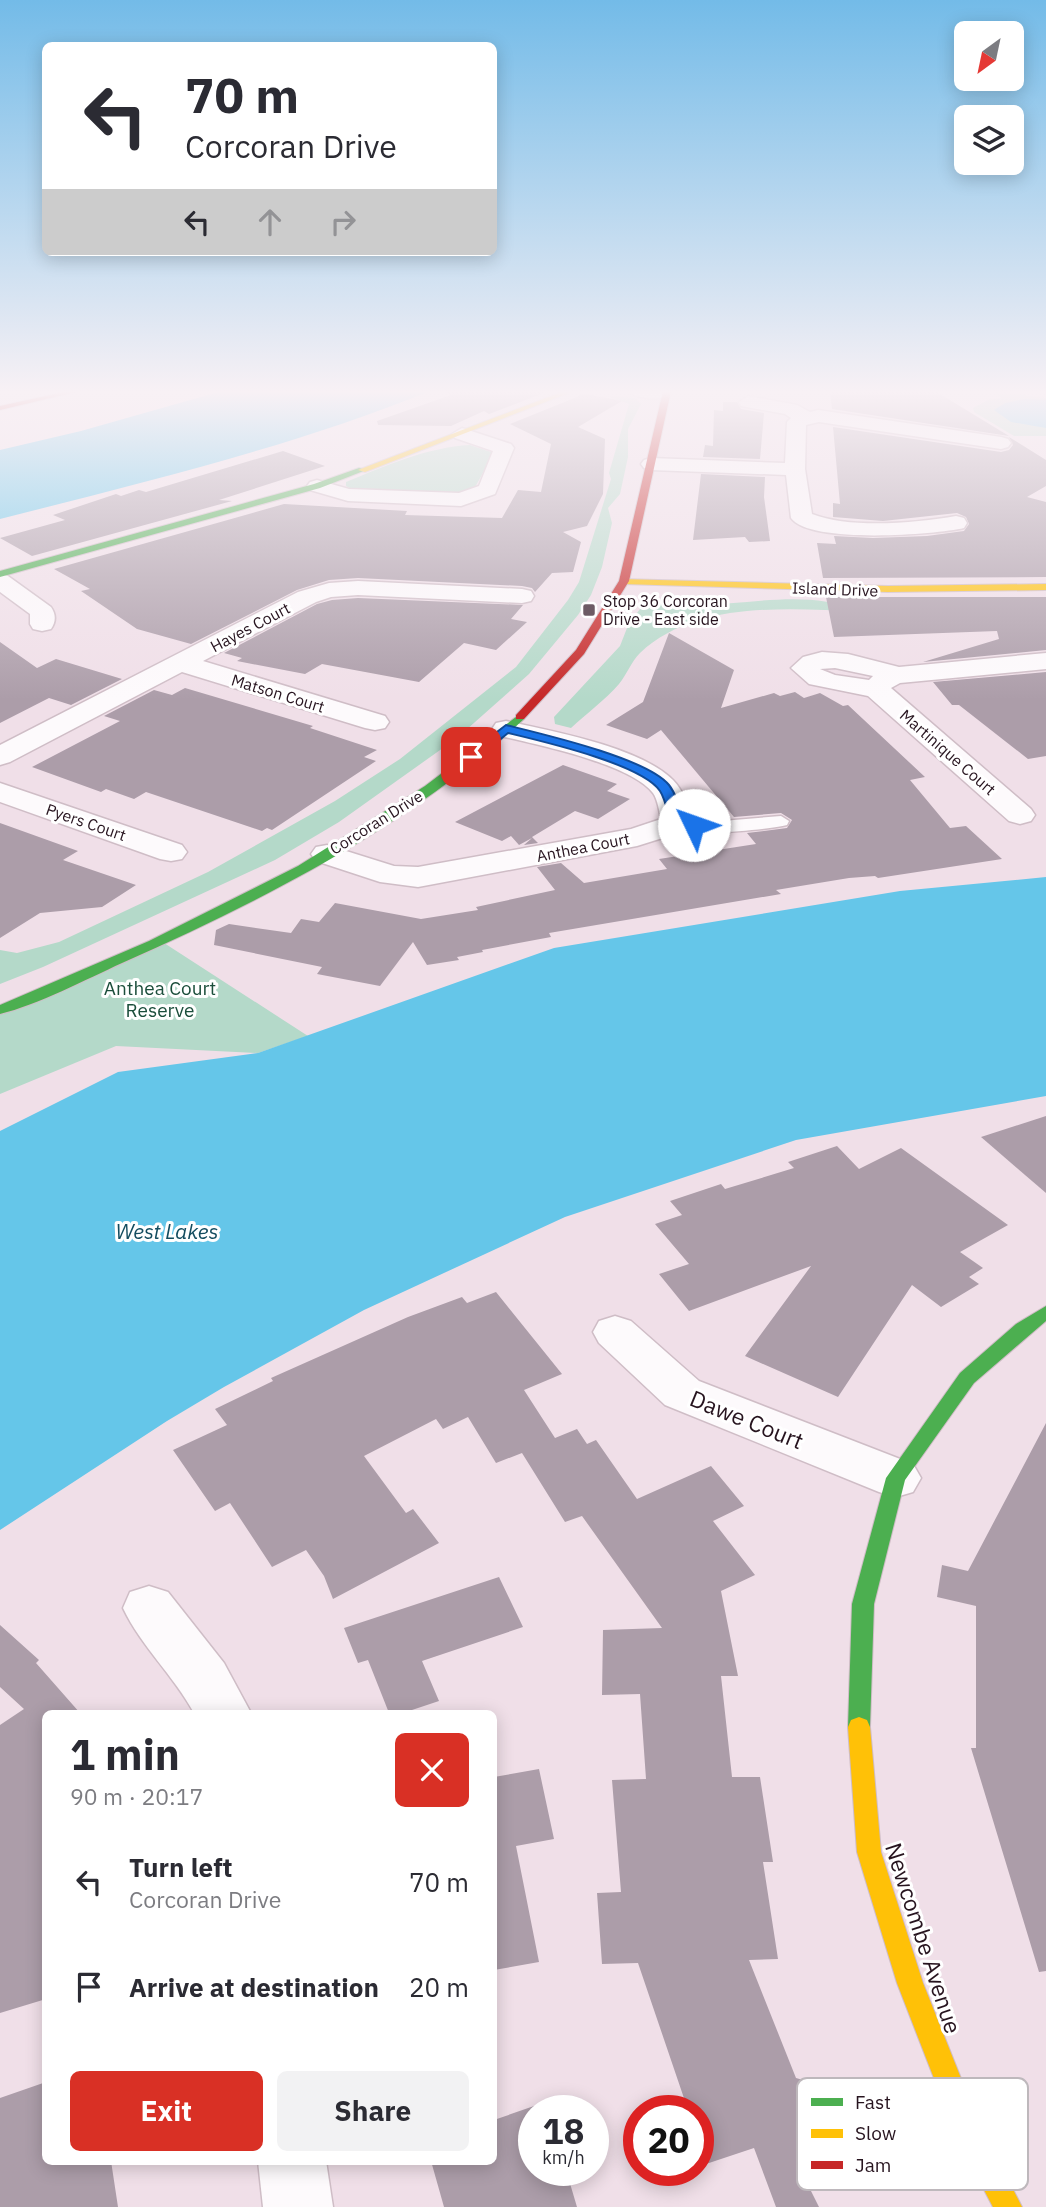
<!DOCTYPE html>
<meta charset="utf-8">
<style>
:root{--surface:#fff;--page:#f2f2f3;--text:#2b2b33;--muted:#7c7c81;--accent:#d93025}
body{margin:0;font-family:"IBM Plex Sans",sans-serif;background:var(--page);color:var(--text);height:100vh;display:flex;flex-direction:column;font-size:26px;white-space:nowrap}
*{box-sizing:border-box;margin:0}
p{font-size:23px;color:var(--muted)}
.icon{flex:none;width:38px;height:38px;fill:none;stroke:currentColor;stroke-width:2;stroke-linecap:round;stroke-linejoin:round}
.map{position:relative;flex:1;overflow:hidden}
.sheet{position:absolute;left:42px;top:1710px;width:455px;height:455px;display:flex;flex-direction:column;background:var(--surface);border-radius:10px;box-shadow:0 4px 18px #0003}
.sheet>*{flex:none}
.hud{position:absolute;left:42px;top:42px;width:455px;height:214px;border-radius:10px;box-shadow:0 4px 18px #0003;background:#fff;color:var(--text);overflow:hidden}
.needle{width:46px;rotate:213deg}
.fabs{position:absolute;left:954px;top:21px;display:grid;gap:14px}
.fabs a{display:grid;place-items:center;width:70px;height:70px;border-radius:10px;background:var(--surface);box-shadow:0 4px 18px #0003;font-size:35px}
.speed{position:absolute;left:518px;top:2095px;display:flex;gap:14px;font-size:35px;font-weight:700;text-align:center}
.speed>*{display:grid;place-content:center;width:91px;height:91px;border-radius:50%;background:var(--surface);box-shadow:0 4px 18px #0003;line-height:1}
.speed small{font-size:18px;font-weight:400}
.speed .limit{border:10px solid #d22;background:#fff;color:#111}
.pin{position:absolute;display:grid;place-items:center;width:60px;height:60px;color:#fff;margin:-30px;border-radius:14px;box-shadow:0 4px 10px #0006}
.me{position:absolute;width:77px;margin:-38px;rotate:312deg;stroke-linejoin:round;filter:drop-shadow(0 0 5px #0008)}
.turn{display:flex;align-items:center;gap:24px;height:147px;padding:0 28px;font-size:32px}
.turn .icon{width:91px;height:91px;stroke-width:2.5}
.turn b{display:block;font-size:49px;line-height:60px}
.lanes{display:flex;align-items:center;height:66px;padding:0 28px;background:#0003;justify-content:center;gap:35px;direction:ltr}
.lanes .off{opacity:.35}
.round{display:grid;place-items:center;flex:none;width:74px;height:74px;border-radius:10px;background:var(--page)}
.headline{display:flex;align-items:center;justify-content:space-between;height:119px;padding:0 28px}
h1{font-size:42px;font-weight:800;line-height:52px}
.button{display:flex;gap:14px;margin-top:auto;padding:14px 28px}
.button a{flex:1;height:80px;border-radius:10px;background:var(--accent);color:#fff;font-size:28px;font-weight:800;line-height:80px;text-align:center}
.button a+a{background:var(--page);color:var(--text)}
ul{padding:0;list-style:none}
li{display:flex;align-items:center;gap:21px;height:105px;padding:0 28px}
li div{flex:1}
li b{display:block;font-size:26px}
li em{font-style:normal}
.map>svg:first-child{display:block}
.green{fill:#b4d9c9}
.water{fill:#65c6e9}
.building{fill:#ac9da9}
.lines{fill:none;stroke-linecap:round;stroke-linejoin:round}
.lane-casing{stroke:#cfbdc6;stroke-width:3}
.street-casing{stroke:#cfbdc6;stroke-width:3}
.fast-casing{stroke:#cfbdc6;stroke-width:2}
.slow-casing{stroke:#cfbdc6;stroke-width:2}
.jam-casing{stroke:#cfbdc6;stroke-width:2}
.lane{fill:#fdfafc;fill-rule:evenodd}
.street{fill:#fdfafc;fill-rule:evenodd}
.fast{fill:#4caf50;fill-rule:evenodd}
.slow{fill:#ffc107;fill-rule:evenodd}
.jam{fill:#c62828;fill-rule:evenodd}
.route{fill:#1a73e8;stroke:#114b97;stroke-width:2}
.poi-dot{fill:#6d5b65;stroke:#fff;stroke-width:2.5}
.labels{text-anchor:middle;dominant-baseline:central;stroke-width:6;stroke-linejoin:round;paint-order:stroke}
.far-street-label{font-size:16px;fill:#27141f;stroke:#fff}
.far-poi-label{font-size:16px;fill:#27141f;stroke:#fff;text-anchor:start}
.park-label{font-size:19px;fill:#1b4e3b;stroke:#fff}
.water-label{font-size:21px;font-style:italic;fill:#134c5f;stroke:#fff}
.near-street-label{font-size:23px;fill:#27141f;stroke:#fff}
.key{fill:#fff;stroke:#beb8bc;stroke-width:2}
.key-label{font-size:19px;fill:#27141f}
</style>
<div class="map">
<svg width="1046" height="2207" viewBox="0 0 1046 2207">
<rect width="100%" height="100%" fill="#f0dfe8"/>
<!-- green -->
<g class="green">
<path d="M990,391C1010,391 1026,396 1046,398V436H1014L974,412L973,408L988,400L1002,398Z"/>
<polygon points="607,396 635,398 641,404 628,429 628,457 620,494 608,508 612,523 602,567 591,595 578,615 529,674 457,738 339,822 275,860 43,967 0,984 0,950 17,953 59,942 208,872 335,801 400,759 516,667 568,600 579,582 611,479 609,473 629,404"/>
<path d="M470,445L494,453L474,489L465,494L353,490L346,486V482C385,466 428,447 470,445Z"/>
<path d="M648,599C716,618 792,582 858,611C787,609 697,600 640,653C631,662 627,674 619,684C605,700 586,714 571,728L555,724L554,717L620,646L629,623Z"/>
<polygon points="161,941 308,1036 258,1053 116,1046 0,1094 0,1010"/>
</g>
<!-- water -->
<g class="water">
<path d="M222,391H430C292,447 145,482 0,519V450L81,431Z"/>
<polygon points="1025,399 1046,400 1046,428 1011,422 994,410 1005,403"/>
<polygon points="1046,877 1046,1096 796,1140 565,1217 364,1310 224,1387 167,1421 0,1530 0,1131 118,1072 258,1053 554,948 900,891"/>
</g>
<!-- building -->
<g class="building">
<polygon points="441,391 549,391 489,414 484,411 451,426 378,425 377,421 451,395"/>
<polygon points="830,391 935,391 1009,436 832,409"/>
<polygon points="581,393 622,401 578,427 605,439 603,494 587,526 563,532 581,542 573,572 552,573 535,592 532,588 522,586 358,578 329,580 297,590 191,644 137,629 81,591 90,589 54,569 284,504 407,511 405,515 502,518 518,490 541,492 551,444 510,424 577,397"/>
<polygon points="723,402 737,402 741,409 764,413 760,459 703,457 705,445 713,446 714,410 723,411"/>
<polygon points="833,427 1001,452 1009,450 1013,445 1009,437 1046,460 1046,486 1027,497 1046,502 1046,577 823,578 817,543 836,544 834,536 873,538 927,536 964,531 969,524 966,517 957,513 883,521 833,517 833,503 840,504"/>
<polygon points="283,451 325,466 219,500 232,501 32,556 0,538 65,520 53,515 116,494 121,496 139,490 146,492"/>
<polygon points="701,474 765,477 764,497 770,541 749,542 745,537 693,540"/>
<polygon points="826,597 1046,597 1046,650 923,662 999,639 997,631 834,637"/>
<polygon points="358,598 523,605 511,619 527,622 496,650 464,643 419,682 322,664 305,674 237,661 242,658 224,653 317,604 332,600"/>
<polygon points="669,633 734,670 721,708 774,693 780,696 795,692 804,698 820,693 843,706 848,705 925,777 910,780 950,828 966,826 1002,859 878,878 875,876 849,878 776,890 781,894 549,933 551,937 482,950 483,952 457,957 459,960 427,965 413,942 380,986 317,974 322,967 214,945 216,930 229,924 291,933 301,919 319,922 335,903 421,919 478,910 476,907 555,890 537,867 561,863 584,883 667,869 659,859 756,844 747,833 787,828 792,820 781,813 734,817 661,730 647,739 606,725 643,702"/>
<polygon points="0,642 37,668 56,659 122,679 71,705 49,698 0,723"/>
<polygon points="1046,672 1046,756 1028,759 959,705 952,705 933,682"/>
<polygon points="185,688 313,726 310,728 377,750 364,757 376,761 272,830 267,828 262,831 146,792 134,799 106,789 101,792 32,767 120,721 104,716 154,690 172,695"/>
<polygon points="563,765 617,784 607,791 630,799 598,819 575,811 532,837 538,843 524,845 532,838 519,845 511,836 502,841 455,822"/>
<polygon points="0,823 78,851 63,860 136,885 102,907 40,913 0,938"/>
<polygon points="1046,1116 1046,1193 981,1137"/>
<polygon points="837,1146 859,1169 901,1148 1008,1225 960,1252 983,1268 969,1277 979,1284 941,1307 912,1285 838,1397 745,1356 811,1266 689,1311 659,1274 689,1264 655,1224 682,1215 670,1201 721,1184 725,1189 794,1168 788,1162"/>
<polygon points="496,1292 562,1374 524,1390 555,1438 577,1429 587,1444 596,1440 637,1499 711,1466 744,1506 713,1521 755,1575 721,1591 738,1676 721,1676 732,1777 760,1777 773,1862 763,1862 778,1959 749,1960 796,2078 810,2082 841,2160 802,2173 819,2207 776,2207 754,2148 706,2164 698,2141 698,2110 688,2110 638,1963 602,1964 597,1893 621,1892 612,1780 646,1779 640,1694 602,1695 603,1630 662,1628 582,1516 565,1522 522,1453 496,1463 468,1417 443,1429 436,1419 364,1456 406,1513 413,1509 439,1543 333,1599 324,1576 306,1550 272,1567 230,1503 215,1511 173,1450 227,1425 215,1409 273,1381 271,1378 408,1317 462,1297 467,1303"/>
<polygon points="1046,1423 1046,1971 1039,1972 971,1748 976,1748 976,1606 937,1597 942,1565 968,1571"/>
<polygon points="499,1577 523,1627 422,1661 439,1701 403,1713 389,1713 368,1660 358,1663 344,1628"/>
<polygon points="0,1625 39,1660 36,1663 80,1713 46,1713 46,1999 0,2013 0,1725 24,1709 0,1687"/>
<polygon points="539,1769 554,1839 516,1846 539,1962 494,1970 494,1777"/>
<polygon points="46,2082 46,2161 111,2161 118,2207 0,2207 0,2098"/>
<polygon points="534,2106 534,2170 566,2170 577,2207 444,2207 431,2161 494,2161 494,2120"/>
</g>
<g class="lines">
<!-- lane casing -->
<g class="lane-casing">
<path id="lane" d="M781,816L789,821L787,825C766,830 682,839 669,824L677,819L710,822Z"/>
</g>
<!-- street casing -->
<g class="street-casing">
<g id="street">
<path d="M628,391H674L675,392C666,401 637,400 628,391Z"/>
<path d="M748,396L797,405L810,412L818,410L1001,437L1008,439L1011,443L1008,447L1001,449L819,422L806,425L805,469L812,514C850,529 916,523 956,516L964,518L967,523L964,528C934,535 809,544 791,518L786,475L651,470L644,468L641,464L644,460L651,458L785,463L787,422L791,418L785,414L741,406L739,402Z"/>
<polygon points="462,428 511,444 514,448 495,494 461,506 348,501 310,490 307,486 310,482 317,480 349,489 459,493 479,486 493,451 455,438 452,434"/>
<path d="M0,574L8,576L51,607C56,614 56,622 51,629L42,631L33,629L30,624V614L0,592Z"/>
<polygon points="358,581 522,589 531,591 534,596 531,601 522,603 358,595 331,597 316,602 203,661 385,716 389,722 385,728 375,730 365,728 182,672 10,762 0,765 0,745 298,592 329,583"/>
<path d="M822,652L848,654L899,667L1046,653V669L900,683L891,688L1031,809L1035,815L1031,821L1020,824L1009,821L868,696L809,684L791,668L803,657ZM835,668L873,676L869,680L835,675L820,669Z"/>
<path d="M506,721C552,731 640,747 673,780C685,792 688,808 692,824L688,830L637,846L418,887L380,882L316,861L311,854L316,847L327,845L394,866L418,867L631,829L661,819C659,811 658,800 653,793C630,763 534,744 496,735L492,729L496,723Z"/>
<polygon points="0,783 182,845 187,852 182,859 171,861 160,859 0,802"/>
<polygon points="615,1316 631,1321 699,1381 913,1464 921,1478 913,1492 896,1497 879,1492 665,1405 599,1343 593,1332 599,1321"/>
<path d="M149,1586L168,1592L224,1663L251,1713H194C174,1676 141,1646 123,1608L130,1592Z"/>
<polygon points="258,2161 326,2161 333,2207 263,2207"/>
</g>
</g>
<!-- fast casing -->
<g class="fast-casing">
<g id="fast">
<polygon points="359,468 366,470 320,488 0,577 0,571 314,484"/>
<path d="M520,714L524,715V719C410,826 263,900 122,963C87,979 37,1005 0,1014V1005L149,941L298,866L425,786Z"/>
<polygon points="1046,1306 1046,1321 974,1383 905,1480 874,1604 870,1727 867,1734 859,1737 851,1734 848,1727 852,1604 886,1478 960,1373 1016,1324"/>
</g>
</g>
<!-- slow casing -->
<g class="slow-casing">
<g id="slow">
<polygon points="564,391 574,391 365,472 358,470"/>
<polygon points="620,579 888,586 1046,584 1046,590 888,592 623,584 620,583"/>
<polygon points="859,1717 867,1720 870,1727 881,1852 923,1983 978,2121 1022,2207 993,2207 958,2140 897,1983 857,1852 848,1727 851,1720"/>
</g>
</g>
<!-- jam casing -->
<g class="jam-casing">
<g id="jam">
<polygon points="68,391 80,391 0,410 0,406"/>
<polygon points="663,391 671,391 629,581 584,654 524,719 516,719 516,715 576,650 619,581"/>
</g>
</g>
<!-- lane -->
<use href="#lane" class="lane"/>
<!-- street -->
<use href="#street" class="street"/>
<!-- fast -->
<use href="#fast" class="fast"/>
<!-- slow -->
<use href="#slow" class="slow"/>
<!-- jam -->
<use href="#jam" class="jam"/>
</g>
<!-- sky -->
<linearGradient id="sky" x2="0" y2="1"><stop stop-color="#73bbe8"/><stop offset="0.56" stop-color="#f8f1f5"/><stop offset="1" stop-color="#f8f1f5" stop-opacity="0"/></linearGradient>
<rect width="1046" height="700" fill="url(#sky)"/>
<!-- route -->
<path class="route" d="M506,725C542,734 647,758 669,785C677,795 679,808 682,821L700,825L694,829L672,827C667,815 667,802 660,791C642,764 541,741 508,733L475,760H467V755Z"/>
<!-- markers -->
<rect class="poi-dot" x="582" y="603" width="14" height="14" rx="3.5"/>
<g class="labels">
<!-- far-street labels -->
<g class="far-street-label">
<text transform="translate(835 589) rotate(2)">Island Drive</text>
<text transform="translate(250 627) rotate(-28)">Hayes Court</text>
<text transform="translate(278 693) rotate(17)">Matson Court</text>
<text transform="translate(948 752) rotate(41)">Martinique Court</text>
<text transform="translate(86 822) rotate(19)">Pyers Court</text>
<text transform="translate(376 822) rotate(-32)">Corcoran Drive</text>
<text transform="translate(583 847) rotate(-11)">Anthea Court</text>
</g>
<!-- far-poi labels -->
<g class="far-poi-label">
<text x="603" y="601">Stop 36 Corcoran<tspan x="603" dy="18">Drive - East side</tspan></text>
</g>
<!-- park labels -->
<g class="park-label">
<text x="160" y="988">Anthea Court<tspan x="160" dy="22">Reserve</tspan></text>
</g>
<!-- water labels -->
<g class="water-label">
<text x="167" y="1231">West Lakes</text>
</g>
<!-- near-street labels -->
<g class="near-street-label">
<text transform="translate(747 1419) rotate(22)">Dawe Court</text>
<text transform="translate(924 1938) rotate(72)">Newcombe Avenue</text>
</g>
</g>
<!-- legend -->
<rect x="797" y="2078" width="231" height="112" rx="10" class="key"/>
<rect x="811" y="2098" width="32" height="8" fill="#4caf50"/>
<rect x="811" y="2129" width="32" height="9" fill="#ffc107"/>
<rect x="811" y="2161" width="32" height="8" fill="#c62828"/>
<g class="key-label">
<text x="855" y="2109">Fast</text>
<text x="855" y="2140">Slow</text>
<text x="855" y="2172">Jam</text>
</g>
</svg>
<div class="fabs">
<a><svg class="needle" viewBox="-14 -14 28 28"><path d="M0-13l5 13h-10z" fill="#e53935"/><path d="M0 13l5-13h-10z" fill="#7c7c81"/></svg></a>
<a><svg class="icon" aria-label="layers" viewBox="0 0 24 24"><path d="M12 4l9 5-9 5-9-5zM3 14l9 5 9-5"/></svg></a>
</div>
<div class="speed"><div>18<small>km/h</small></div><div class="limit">20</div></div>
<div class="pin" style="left:471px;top:757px;background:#d93025"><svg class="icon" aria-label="arrive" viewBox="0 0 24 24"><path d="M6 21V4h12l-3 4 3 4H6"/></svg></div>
<svg class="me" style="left:694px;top:825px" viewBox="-20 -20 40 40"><circle r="19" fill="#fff"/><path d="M0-13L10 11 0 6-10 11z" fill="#1a73e8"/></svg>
<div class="hud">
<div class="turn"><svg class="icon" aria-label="left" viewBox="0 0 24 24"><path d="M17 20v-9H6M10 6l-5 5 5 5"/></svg><div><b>70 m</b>Corcoran Drive</div></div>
<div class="lanes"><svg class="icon" aria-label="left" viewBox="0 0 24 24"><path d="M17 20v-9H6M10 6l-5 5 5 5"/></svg><svg class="icon off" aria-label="ahead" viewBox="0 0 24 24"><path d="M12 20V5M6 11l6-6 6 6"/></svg><svg class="icon off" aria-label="right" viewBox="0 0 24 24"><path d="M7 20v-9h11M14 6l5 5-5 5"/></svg></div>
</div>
<section class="sheet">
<div class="headline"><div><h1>1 min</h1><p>90 m · 20:17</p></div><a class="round" style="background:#d93025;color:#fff"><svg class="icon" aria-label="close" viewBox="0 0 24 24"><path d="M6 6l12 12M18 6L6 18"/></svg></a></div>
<ul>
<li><svg class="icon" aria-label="left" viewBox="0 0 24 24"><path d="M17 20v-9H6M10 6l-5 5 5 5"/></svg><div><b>Turn left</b><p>Corcoran Drive</p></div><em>70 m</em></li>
<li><svg class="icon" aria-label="arrive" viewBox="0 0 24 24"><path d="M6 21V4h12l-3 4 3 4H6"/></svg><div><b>Arrive at destination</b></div><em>20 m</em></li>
</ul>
<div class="button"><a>Exit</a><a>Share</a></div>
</section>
</div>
